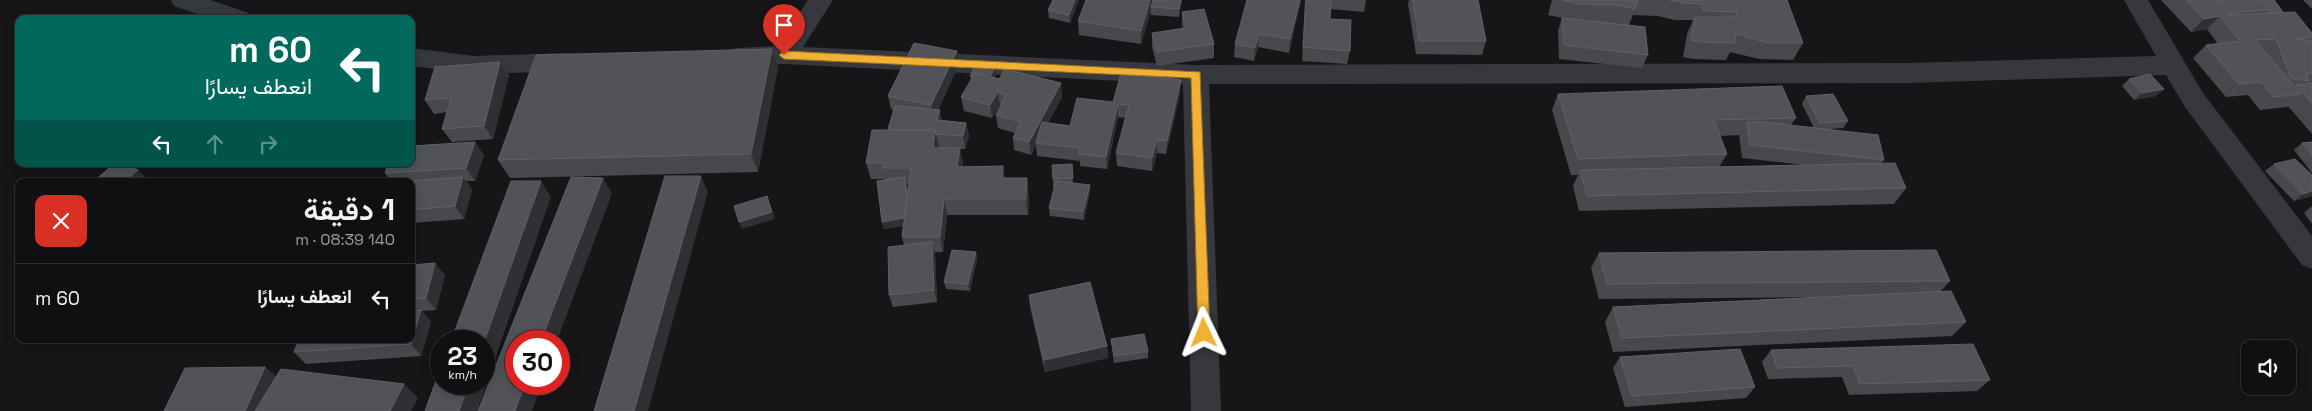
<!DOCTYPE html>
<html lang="ar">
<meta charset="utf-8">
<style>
:root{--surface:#101012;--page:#1e1e20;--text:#f1f3f6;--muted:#9c9d9f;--line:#303032}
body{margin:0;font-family:"Space Grotesk",Vazirmatn,sans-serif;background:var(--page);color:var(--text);direction:rtl;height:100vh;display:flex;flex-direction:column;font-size:19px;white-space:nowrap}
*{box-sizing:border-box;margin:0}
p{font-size:16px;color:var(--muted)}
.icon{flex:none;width:28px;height:28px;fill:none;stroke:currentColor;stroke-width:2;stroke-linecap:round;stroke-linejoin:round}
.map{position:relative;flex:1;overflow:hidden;direction:ltr}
.side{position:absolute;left:15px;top:178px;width:400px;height:165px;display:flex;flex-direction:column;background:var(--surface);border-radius:10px;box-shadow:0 2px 12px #0003,0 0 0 1px var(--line);direction:rtl}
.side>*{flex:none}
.banner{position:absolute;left:15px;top:15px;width:400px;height:152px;border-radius:10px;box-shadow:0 2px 12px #0003,0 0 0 1px var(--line);direction:rtl;background:#00695c;color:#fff;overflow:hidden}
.fabs{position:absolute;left:2241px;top:340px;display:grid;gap:10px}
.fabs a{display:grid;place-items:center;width:55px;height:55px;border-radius:10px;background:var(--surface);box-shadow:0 2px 12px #0003,0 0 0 1px var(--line);font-size:25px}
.speed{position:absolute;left:430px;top:330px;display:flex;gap:10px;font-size:25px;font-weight:700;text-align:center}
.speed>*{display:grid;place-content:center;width:65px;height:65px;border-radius:50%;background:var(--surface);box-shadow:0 2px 12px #0003,0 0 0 1px var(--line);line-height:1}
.speed small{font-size:12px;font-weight:400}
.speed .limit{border:8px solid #d22;background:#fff;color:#111}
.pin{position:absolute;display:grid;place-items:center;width:42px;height:42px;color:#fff;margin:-51px -21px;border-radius:50% 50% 50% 0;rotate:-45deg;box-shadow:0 0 5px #0007}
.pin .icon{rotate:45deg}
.me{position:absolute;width:55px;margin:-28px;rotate:358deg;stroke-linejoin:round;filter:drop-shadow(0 0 4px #0008)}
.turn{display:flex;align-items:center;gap:18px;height:105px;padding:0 20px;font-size:22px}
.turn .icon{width:65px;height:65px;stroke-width:2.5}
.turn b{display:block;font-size:35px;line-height:42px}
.lanes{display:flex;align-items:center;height:48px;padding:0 20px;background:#0003;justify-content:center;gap:25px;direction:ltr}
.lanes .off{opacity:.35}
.round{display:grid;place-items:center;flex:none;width:52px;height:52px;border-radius:10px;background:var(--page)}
.head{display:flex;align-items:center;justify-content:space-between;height:85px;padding:0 20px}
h1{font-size:30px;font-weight:600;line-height:38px}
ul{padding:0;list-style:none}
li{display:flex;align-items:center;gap:15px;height:70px;padding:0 20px;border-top:1px solid var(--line)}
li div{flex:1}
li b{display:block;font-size:19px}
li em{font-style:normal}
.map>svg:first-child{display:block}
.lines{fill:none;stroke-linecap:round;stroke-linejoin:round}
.street{fill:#37383d;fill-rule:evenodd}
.wall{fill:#47494d;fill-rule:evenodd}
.shaded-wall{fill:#2f3033}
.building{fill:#525359;stroke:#5f6168}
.route{fill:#f2b134;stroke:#9d7322}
</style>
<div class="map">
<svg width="2312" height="411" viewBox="0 0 2312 411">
<rect width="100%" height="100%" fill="#161618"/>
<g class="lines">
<!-- street -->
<g class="street">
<polygon points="171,0 210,0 249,13 252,19 212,19 174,6"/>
<polygon points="808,0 833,0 803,47 1196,65 1908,63 2156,56 2124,0 2148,0 2203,93 2312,236 2312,269 2302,265 2185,107 2166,75 1908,83 1209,84 1221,411 1191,411 1183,84 784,64 737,66 728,64 724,57 728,50 737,48 777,46"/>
<polygon points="411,48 474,56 569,53 578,55 582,62 578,69 569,71 474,74 411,66"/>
</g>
</g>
<!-- wall -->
<g class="wall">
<polygon points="1079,0 1070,23 1049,18 1048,10"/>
<polygon points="1086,0 1182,0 1179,17 1151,15 1151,11 1141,44 1079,35 1078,21"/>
<polygon points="1247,0 1301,0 1289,53 1258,47 1254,61 1234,57 1235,44"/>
<polygon points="1305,0 1366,0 1364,12 1330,9 1330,19 1350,51 1347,64 1302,61"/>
<polygon points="1409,0 1478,0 1486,41 1482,55 1416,54 1408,4"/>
<polygon points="1552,0 1787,0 1803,43 1793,60 1759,59 1730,52 1726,60 1693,59 1683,57 1687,34 1693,20 1675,20 1658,16 1633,15 1629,25 1648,55 1642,68 1559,59 1558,31 1562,18 1548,15"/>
<polygon points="2161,0 2274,0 2283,12 2312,33 2312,40 2311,41 2312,41 2312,134 2288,106 2287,107 2260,110 2248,95 2226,97 2193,58 2206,45 2218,44 2207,29 2191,32"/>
<polygon points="2303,0 2312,0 2312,9"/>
<polygon points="1182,12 1214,44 1214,58 1157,66 1152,47 1152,33 1183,29 1182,25"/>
<path d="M957,51L959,64L938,110L942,120L966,123L969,136L965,149H960L963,164V167L1003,166L1005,178L1029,194L1028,215H947L943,252H935L937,302L893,307L889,295L904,245L902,237L903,226L884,229L882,222L886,180V179H871L866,163L888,130L894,110L891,109L888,96ZM907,184H909L908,192Z"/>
<polygon points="500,62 509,75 493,139 452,142 442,129 447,112 434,114 425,100"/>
<polygon points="778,67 758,172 510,178 498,160"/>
<polygon points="995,67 996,75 994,78 999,79 1061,83 1062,97 1048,123 1070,126 1113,102 1180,94 1166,154 1157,153 1152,171 1117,166 1116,153 1125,118 1118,117 1107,169 1080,166 1080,161 1037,156 1036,145 1031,155 1014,150 1013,138 1015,133 998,128 996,115 1001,106 1000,106 992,118 964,111 961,97 971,80 970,76"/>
<polygon points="2129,79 2164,89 2156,96 2134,100 2122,86"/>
<path d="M1558,94L1796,118L1791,125L1814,128L1802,104L1806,96L1848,121L1843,128L1829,129L1884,160L1881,163L1906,188L1894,204L1579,211L1573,186L1578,175H1571L1552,110ZM1739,135L1742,158L1805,165L1719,167L1727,154L1720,136Z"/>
<polygon points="2312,142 2312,173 2294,150 2302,143"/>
<polygon points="484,155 475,181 466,181 472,190 464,219 411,223 411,181 391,181 385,173"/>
<polygon points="1072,164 1073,183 1090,192 1084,220 1050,216 1049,208 1055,187 1053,187 1053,179"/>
<polygon points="2274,164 2312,196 2294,201 2265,171"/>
<polygon points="2312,206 2312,224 2304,213"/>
<polygon points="976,252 977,259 970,291 946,289 944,282"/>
<polygon points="1599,253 1950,281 1940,292 1966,322 1952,336 1613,352 1605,322 1613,307 1823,297 1599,299 1591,268"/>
<polygon points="411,265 445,275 436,310 422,311 431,322 421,356 306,364 294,352 411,339"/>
<polygon points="1029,295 1107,346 1108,358 1045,372 1030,307"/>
<polygon points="1111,339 1148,351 1148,358 1114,363"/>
<polygon points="1771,350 1990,380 1977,391 1849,395 1842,377 1768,379 1762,362"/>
<polygon points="1620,357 1755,387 1746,398 1625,407 1613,368"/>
</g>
<!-- shaded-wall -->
<g class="shaded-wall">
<polygon points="1075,0 1079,0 1070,23 1069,15"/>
<polygon points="1150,0 1154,0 1151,7 1151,11 1141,44 1141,31"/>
<polygon points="1181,0 1182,0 1179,17 1179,9"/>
<polygon points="1300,0 1301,0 1289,53 1290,39"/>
<polygon points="2220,16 2207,29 2191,32 2204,19"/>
<polygon points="1259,34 1258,47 1254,61 1255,48"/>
<polygon points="772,49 778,67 758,172 751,154"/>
<polygon points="957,51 959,64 934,118 931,105"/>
<polygon points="500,62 509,75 493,139 484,126"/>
<polygon points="995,67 996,75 990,87 989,80"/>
<polygon points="1181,80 1180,94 1166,154 1167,141"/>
<polygon points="1061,83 1062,97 1037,143 1036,143 1036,145 1031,155 1029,142"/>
<polygon points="2164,89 2156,96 2134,100 2142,93"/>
<polygon points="998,92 1000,106 992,118 990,105"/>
<polygon points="1118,104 1118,117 1107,169 1106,157"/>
<polygon points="940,110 942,123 937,120"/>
<polygon points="966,123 969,136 965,149 963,136"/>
<polygon points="935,130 939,146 936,164 933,148"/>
<polygon points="1157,140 1157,153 1152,171 1152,158"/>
<polygon points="475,142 484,155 475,181 466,168"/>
<polygon points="960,148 963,164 961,183 957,167"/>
<polygon points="1003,166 1005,182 1002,178"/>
<polygon points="138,170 145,177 141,181 125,181"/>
<polygon points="701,176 708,192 648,411 634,411"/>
<polygon points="463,177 472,190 464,219 455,206"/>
<polygon points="905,177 907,184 911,216 910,224 884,229 882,222"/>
<polygon points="603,178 612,194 557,341 541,341"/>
<polygon points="1027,178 1029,194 1028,215 1026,199"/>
<polygon points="541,181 551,197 477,411 459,411 469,384 484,384 484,342"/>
<polygon points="1090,185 1090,192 1084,220 1083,212"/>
<polygon points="2312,191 2312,196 2294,201 2303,194"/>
<polygon points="767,196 775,219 742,229 739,222"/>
<polygon points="944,199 947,215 943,252 940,237"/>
<polygon points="932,242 935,254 937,302 934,290"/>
<polygon points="976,252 977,259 970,291 968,284"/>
<polygon points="435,263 445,275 436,310 426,298"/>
<polygon points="421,310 431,322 421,356 411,344"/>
<polygon points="1107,346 1108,358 1045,372 1044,360"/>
<polygon points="265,367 278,378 263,411 245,411"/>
<polygon points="404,384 418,398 411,411 390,411"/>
<polygon points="525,384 542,384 532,411 515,411"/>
</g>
<!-- building -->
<g class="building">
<polygon points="1053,0 1075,0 1069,15 1048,10"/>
<polygon points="1086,0 1150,0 1141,31 1078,21"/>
<polygon points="1153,0 1181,0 1179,9 1151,7"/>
<polygon points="1247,0 1300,0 1290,39 1259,34 1255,48 1235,44"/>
<polygon points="1306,0 1331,0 1330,19 1351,20 1350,51 1303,47"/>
<polygon points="1413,0 1478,0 1486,41 1419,41"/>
<polygon points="1563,0 1638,0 1635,9 1617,5 1579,4"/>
<polygon points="1670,0 1787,0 1803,43 1768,43 1736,34 1735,43 1701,42 1691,40 1695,17 1736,17 1737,12 1704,11 1701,4 1683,3"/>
<polygon points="2186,0 2219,0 2223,4 2219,0 2263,0 2271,9 2231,13 2232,14 2227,15 2295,12 2312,33 2312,37 2294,39 2312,41 2312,74 2306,73 2309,81 2291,78 2276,39 2255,40 2301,94 2274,97 2261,82 2239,84 2206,45 2240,41 2220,16 2204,19"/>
<polygon points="2263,0 2274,0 2283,12 2269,13 2268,11 2271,9"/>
<polygon points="1204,9 1214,44 1157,52 1152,33 1186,28 1182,12"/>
<polygon points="1562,18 1645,27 1648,55 1564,45"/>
<polygon points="914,43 957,51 931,105 888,96"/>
<polygon points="772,49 751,154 498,160 536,55"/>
<polygon points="500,62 484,126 442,129 451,98 425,100 435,67"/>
<polygon points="977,63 995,67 990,77 975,73 973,76 970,76"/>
<polygon points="1005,69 1061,83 1029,142 1013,138 1021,122 996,115 1006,95 998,92 990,105 961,97 975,73 999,79"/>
<polygon points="1121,73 1181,80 1167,141 1157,140 1152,158 1116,153 1129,105 1118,104 1106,157 1079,154 1080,148 1036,143 1042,122 1070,126 1077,98 1113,102"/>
<polygon points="2150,74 2164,89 2142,93 2129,79"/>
<polygon points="2312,83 2312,103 2296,85"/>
<polygon points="1782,86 1796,118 1714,120 1727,154 1578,159 1558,94"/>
<polygon points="1833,94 1848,121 1820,123 1806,96"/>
<polygon points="895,106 940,110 937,120 966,123 963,136 936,134 935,130 897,130 888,129"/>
<polygon points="1747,122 1763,122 1878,135 1884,160 1750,145"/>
<polygon points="872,130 935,130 933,148 960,148 957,167 1003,166 1002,178 1027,178 1026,199 944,199 940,237 902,237 911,168 883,168 883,163 866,163"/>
<polygon points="475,142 466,168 385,173 388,164 411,164 411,146"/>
<polygon points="2312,142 2312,155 2302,143"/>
<polygon points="2295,159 2312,175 2312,191 2303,194 2274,164"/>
<polygon points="1895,163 1906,188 1587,196 1580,170"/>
<polygon points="114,164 123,164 138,170 125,181 94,181"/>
<polygon points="1072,164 1073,178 1053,179 1052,165"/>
<polygon points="665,176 701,176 634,411 594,411"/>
<polygon points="463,177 455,206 411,210 411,181 409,181"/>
<polygon points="571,177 603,178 541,341 516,341 516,384 525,384 515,411 478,411"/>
<polygon points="905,177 907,196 904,218 882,222 877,181"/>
<polygon points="511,181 541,181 484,342 451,341"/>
<polygon points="1056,181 1090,185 1083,212 1049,208"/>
<polygon points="767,196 772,212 739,222 734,206"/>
<polygon points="932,242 934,290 889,295 888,247"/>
<polygon points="952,250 976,252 968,284 944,282"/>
<polygon points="1936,250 1950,281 1607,284 1599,253"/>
<polygon points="435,263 426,298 411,299 411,265"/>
<polygon points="1090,282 1107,346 1044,360 1029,295"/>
<polygon points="1951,291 1966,322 1622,338 1613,307"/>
<polygon points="421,310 411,344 294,352 299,339 411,339 411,311"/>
<polygon points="1144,334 1148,351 1114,356 1111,339"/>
<polygon points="1973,344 1990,380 1860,384 1853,366 1777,368 1771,350"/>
<polygon points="1740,349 1755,387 1632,396 1620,357"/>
<polygon points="265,367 245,411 164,411 185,368"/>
<polygon points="441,367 441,384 469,384 459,411 425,411"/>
<polygon points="281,369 404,384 390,411 255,411"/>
</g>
<!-- route -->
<polygon class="route" points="784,51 1200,72 1210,333 1208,337 1200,337 1198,333 1191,78 784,59 779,55"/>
</svg>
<div class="fabs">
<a><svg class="icon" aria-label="sound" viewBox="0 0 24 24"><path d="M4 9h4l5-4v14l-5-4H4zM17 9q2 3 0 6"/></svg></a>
</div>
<div class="speed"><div>23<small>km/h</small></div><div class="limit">30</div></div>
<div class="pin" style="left:784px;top:55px;background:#d93025"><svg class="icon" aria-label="arrive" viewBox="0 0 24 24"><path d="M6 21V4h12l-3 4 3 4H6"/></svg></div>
<svg class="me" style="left:1204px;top:333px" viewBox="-20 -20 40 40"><path d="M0-17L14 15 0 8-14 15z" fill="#f2b134" stroke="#fff" stroke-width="4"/></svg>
<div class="banner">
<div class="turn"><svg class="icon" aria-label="left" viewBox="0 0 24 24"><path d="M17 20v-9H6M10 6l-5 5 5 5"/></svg><div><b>60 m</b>انعطف يسارًا</div></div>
<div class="lanes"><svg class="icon" aria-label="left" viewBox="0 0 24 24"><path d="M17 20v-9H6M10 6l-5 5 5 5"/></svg><svg class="icon off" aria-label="ahead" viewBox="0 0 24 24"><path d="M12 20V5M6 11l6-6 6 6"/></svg><svg class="icon off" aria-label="right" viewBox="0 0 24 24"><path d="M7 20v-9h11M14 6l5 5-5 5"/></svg></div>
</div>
<section class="side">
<div class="head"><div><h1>1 دقيقة</h1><p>140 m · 08:39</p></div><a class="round" style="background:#d93025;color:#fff"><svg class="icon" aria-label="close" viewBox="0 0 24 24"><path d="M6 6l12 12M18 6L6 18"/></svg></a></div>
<ul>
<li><svg class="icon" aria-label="left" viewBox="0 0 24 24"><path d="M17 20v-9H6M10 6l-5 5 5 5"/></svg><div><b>انعطف يسارًا</b></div><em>60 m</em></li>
</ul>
</section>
</div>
